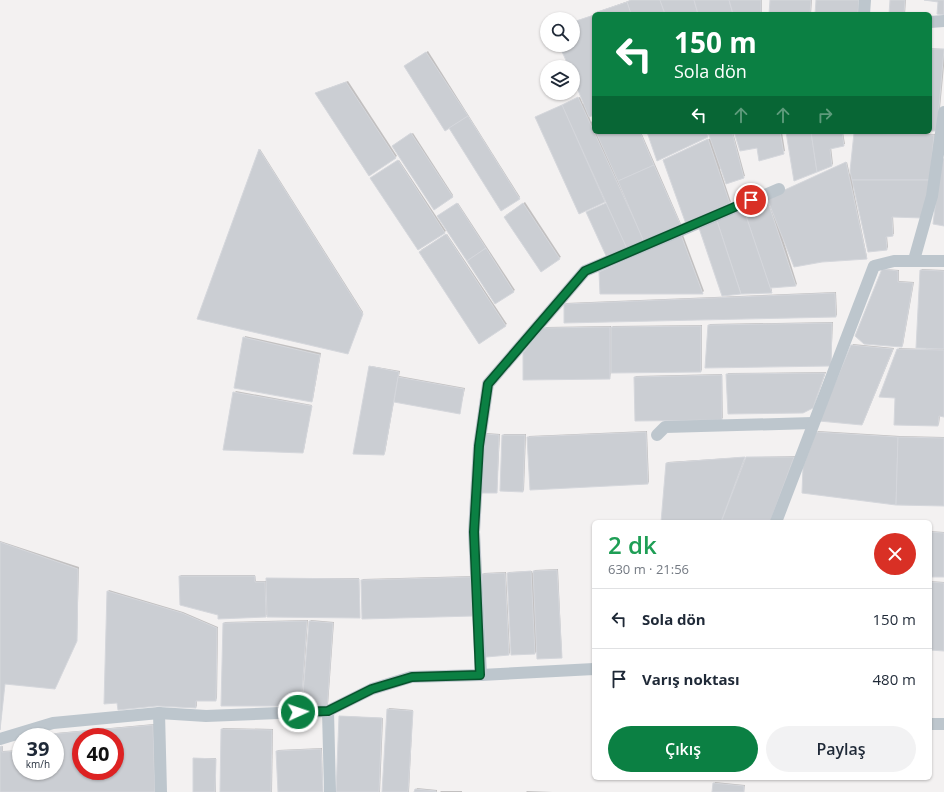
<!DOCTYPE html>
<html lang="tr">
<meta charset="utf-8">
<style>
:root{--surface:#fff;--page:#f2f2f3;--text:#1f2937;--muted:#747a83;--line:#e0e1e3;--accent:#0b8043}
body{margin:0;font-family:"Open Sans",sans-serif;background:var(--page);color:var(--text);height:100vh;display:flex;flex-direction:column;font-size:15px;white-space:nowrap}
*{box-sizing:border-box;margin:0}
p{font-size:13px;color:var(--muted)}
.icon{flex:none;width:22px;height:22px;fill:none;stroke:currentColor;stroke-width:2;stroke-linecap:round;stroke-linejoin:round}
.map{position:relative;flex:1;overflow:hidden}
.drawer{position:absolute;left:592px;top:520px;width:340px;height:260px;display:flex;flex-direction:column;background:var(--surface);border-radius:6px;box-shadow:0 1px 3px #0004}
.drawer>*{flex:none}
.guide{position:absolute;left:592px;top:12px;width:340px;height:122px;border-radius:6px;box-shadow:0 1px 3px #0004;background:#0b8043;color:#fff;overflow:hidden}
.controls{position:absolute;left:540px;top:12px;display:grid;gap:8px}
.controls a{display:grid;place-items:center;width:40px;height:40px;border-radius:50%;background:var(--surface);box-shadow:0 1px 3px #0004;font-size:20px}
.speed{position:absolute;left:12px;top:728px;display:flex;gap:8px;font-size:20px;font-weight:700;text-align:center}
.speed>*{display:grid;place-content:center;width:52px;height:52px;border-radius:50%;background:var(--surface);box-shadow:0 1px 3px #0004;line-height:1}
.speed small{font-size:10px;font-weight:400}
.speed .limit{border:6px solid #d22;background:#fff;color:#111}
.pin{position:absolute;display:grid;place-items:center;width:34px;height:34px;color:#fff;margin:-17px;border:2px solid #fff;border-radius:50%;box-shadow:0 1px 4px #0007}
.me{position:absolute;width:44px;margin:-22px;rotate:87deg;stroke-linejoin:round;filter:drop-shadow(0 0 3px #0008)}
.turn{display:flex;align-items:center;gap:14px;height:84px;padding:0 16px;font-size:18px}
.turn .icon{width:52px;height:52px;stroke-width:2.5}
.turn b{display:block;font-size:28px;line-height:34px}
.lanes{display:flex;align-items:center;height:38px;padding:0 16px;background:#0003;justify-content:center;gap:20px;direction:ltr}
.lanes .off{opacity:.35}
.round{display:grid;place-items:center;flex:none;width:42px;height:42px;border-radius:21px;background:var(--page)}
.overview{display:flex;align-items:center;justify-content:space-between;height:68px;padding:0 16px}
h1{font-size:24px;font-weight:600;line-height:30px;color:#1e9e55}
.button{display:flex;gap:8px;margin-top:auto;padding:8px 16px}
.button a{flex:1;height:46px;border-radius:24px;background:var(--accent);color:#fff;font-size:16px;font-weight:600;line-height:46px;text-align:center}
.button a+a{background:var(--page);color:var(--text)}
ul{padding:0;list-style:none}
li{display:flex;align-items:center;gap:12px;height:60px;padding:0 16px;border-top:1px solid var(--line)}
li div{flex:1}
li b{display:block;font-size:15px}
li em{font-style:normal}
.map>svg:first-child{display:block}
.shadow{fill:#0003;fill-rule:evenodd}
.building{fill:#cbced3;stroke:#d5d7dc;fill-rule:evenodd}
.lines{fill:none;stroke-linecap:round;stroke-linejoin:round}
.minor{stroke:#bdc6cd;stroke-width:12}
.route-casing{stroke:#07532c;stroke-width:10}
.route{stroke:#0b8043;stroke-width:7}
</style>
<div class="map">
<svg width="944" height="792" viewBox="0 0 944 792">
<rect width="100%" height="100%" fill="#f3f1f1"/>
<!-- shadow -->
<g class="shadow">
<polygon points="631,0 762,0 762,14 596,14 600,11"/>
<polygon points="771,0 812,0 811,14 770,14"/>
<polygon points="891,0 906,0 905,14 890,14"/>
<polygon points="594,15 594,114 589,116 591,122 594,119 594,132 641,132 681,224 628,247 589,211 607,203 606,200 579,212 538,116 580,97 583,104 585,103 573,75 573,67 570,67 560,45 573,45 573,22"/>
<polygon points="930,48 944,49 944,66 938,129 930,130"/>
<polygon points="428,51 520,197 519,198 406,65"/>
<polygon points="348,81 397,156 370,175 318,92"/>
<polygon points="648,132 733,132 745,176 727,183 722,168 720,169 731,202 687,223 665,160 711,138 709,134 708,136"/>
<polygon points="735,132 782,132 785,151 760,159 758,147"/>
<polygon points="787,132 843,132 845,144 831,147 833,164 832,165"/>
<polygon points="856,132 935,134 931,178 893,216 894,234 887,236 888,247 887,249 854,187 853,187 867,257 866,258 783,239 797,284 796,285 771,287 772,291 771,292 702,227 769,202 770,197 847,162 850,175 855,133"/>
<polygon points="413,133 453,195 452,197 394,145"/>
<polygon points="260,149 363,312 348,353 198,318"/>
<polygon points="399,160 446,231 418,249 373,177"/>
<polygon points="525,202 561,257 559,258 506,215"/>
<polygon points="458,203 515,290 495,303 440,215"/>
<polygon points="447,234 507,324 505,325 421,250"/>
<polygon points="683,235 704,291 703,292 601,293"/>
<polygon points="884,269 899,270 899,281 914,282 903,345 902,346"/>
<polygon points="922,269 944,270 944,416 940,416 939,424 938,425 898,350 899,348 926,349 921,270"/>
<polygon points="836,292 837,315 836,316 565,304 566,303"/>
<polygon points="833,322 831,364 709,325 710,324"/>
<polygon points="702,325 702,370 701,371 611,372 610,378 524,353 546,327 611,326 611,328 613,326"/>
<polygon points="245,336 321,353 313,399 312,401 235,387"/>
<polygon points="853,344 894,348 863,423 852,346"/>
<polygon points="371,366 400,371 399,376 465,388 460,411 459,412 394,401 385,453 384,454 370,367"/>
<polygon points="826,372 813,408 727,375 728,373"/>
<polygon points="722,374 723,418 721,419 635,377 636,376"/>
<polygon points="236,391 312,405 304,450 303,452 234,393"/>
<polygon points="647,431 649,482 648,483 531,489 528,438 529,436"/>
<polygon points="818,431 900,436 944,437 944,505 817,432"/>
<polygon points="486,433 500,434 497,491 496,492"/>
<polygon points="504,434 526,434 524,490 523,491 503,435"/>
<polygon points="795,456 771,519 722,519 720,522 662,522 667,463 668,462 745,457 743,461 748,457"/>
<polygon points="930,531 944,532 944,576 930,576"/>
<polygon points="0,541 79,567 77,639 56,686 5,683 0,730"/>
<polygon points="558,569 562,656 561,657 538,651 535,653 508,573 509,572 532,571 532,573 535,570"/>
<polygon points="506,572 510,653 509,654 483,574 484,573"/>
<polygon points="181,575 255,575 256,581 267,581 268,578 359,578 360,616 359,617 268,614 265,616 219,614 180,576"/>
<polygon points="473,576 363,618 362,580 363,579"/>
<polygon points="930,581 944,582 944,650 930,649"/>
<polygon points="109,590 183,612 218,627 217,698 216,700 197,700 197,706 196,707 118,702 105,703 108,591"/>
<polygon points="308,620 302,703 300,705 224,623 225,622"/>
<polygon points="311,620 334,622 328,705 326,707 310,621"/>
<polygon points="389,708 413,710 409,792 383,792 388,710"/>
<polygon points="342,716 383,718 380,792 337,792 340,717"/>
<path d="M154,724L156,792H0V747L3,746V751L21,750V771H55L54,734L56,733ZM81,737H115V771H81Z"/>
<polygon points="223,728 273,729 272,792 221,792 222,729"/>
<polygon points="322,748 323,792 279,792 277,751 278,750"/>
<polygon points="196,758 216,758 216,792 194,792 194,759"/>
<polygon points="715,782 745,785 744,792 713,792 714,784"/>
<polygon points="417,788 437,790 437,792 415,792"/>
<polygon points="441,791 462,791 462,792 440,792"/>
<polygon points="527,791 553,792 526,792"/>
</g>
<!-- building -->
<g class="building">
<polygon points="631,0 660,0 665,14 631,14 627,2"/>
<polygon points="660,0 694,0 698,14 665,14"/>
<polygon points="694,0 729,0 733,14 698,14"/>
<polygon points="729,0 761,0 761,14 733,14"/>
<polygon points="770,0 811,0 810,14 769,14"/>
<polygon points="816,0 859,0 858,14 815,14"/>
<polygon points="890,0 905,0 904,14 889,14"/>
<polygon points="924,0 944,0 944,15 937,14 938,2"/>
<polygon points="627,2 631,14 598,14 597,12"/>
<polygon points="594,15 594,115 589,117 573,78 573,67 569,67 559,45 573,45 573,22"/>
<polygon points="930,49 944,49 937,131 930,131"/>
<polygon points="426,52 468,116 445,131 404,66"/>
<polygon points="346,82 396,158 369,176 315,93"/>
<polygon points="578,97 644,241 627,249 562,105"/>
<polygon points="562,105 605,202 579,214 535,117"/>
<polygon points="468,116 520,199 501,211 449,128"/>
<polygon points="596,132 640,132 654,165 618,181"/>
<polygon points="647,132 707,132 708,137 657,161"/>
<polygon points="708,132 732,132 744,178 726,184"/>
<polygon points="734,132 780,132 784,154 759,161 757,148 740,151"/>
<polygon points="786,132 811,132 817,172 794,181"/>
<polygon points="811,132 842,132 844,146 830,149 832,166 817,172"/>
<polygon points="411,133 453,197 434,210 392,146"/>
<polygon points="854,133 934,135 930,180 852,180 850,171"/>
<polygon points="708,139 730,204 686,224 663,160"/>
<polygon points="259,149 363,314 348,354 197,319"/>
<polygon points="941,158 944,159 944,226 933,224"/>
<polygon points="398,160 445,233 418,250 370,178"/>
<polygon points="846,162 867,259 822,262 794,267 767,198"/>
<polygon points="654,165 681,226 644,242 618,181"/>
<polygon points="852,180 930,180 923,218 892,217 893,236 886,237 887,250 868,252"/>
<polygon points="768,202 796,286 770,288 744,210"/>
<polygon points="457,203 486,248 467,261 437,216"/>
<polygon points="523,203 560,259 541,272 504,217"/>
<polygon points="606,203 628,251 608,260 586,212"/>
<polygon points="744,210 772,293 741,294 717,221"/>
<polygon points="717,221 741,294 722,296 699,228"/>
<polygon points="446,234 506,326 479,344 419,252"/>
<polygon points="681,235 703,294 600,294 599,272"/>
<polygon points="486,248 514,292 495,304 467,261"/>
<polygon points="882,269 898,271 898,282 913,283 902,347 864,344 855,336"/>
<polygon points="920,270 944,271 944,349 916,348"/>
<polygon points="835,293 836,317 564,323 564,304"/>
<polygon points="832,323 831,366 705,368 708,325"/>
<polygon points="701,326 701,372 611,373 611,327"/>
<polygon points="610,327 610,379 523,380 523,353 543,328"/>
<polygon points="243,337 320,355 312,402 234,388"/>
<polygon points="851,345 893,349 862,425 819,421"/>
<polygon points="897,349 944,350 944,417 939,416 938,426 894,425 895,398 879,397"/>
<polygon points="369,366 399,372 384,455 353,454"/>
<polygon points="825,373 813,408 803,413 728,414 726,374"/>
<polygon points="722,375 722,420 635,421 634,377"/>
<polygon points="398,377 464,389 460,414 394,402"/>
<polygon points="233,392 312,406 303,453 223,450"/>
<polygon points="646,432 648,484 530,490 527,437"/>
<polygon points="816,432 898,437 896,505 802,493 803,467"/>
<polygon points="484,434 499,435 497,493 481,493"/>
<polygon points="502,435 525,435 523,492 500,491"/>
<polygon points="898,437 944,438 944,506 896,505"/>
<polygon points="745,457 721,522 661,522 666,463"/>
<polygon points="746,457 794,457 771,520 722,520"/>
<polygon points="930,532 944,533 944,577 930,577"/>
<polygon points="0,542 78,569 77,641 55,689 5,684 0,730"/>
<polygon points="557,570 562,658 537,659 533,571"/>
<polygon points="531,571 535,654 511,655 507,573"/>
<polygon points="505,573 509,655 486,657 482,574"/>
<polygon points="179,576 255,576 255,582 265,582 266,617 218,619 218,615 180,605"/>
<polygon points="472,577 473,616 362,619 361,580"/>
<polygon points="266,578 359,579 360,618 267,617"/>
<polygon points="930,582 944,583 944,651 930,650"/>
<polygon points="107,591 182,613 217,628 216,701 196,701 196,708 157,706 118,710 117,703 104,704"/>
<polygon points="307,621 301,706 221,706 223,623"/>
<polygon points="309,621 333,623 327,708 302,706"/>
<polygon points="387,709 413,711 408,792 382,792"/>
<polygon points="339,716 382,718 379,792 336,792"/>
<path d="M153,725L155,792H0V747L2,746V752L21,751V771H55V737H53V734ZM81,737H115V771H81Z"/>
<polygon points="221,729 272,730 271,792 220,792"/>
<polygon points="321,749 323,792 278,792 276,751"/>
<polygon points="193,758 216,759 215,792 193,792"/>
<polygon points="713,783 744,786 744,792 712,792"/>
<polygon points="415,789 436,791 436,792 414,792"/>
</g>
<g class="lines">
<!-- minor -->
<g class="minor">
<polyline points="864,14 865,0"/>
<polyline points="930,22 944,21"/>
<polyline points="914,260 932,196 944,112"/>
<polyline points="657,435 665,427 813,423"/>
<polyline points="776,522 874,266 894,261 944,261"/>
<polyline points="481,675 474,532 479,446 488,384 585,271 779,189"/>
<polyline points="328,711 330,792"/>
<polyline points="159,713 161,792"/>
<polyline points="930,724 944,724"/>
<polyline points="0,739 53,723 159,713 206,716 328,711 372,689 411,677 481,675 594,669"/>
</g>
</g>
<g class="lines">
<!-- route casing -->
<g class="route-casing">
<polyline id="route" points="298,712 328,711 372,689 412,677 480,675 474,532 479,446 488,384 585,271 751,200"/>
</g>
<!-- route -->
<use href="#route" class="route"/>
</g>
</svg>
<div class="controls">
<a><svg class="icon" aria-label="search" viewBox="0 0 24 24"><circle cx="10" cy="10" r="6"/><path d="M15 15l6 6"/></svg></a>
<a><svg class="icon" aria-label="layers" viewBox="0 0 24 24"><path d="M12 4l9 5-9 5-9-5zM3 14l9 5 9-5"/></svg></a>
</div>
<div class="speed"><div>39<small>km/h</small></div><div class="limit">40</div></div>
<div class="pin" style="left:751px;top:200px;background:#d93025"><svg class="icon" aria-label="arrive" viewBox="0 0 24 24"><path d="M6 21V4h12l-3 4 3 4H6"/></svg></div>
<svg class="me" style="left:298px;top:712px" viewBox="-20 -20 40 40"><circle r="17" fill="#0b8043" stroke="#fff" stroke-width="3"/><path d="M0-11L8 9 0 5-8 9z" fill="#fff"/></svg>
<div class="guide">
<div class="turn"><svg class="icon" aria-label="left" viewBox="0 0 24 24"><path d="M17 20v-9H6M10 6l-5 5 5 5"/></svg><div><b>150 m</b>Sola dön</div></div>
<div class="lanes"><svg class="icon" aria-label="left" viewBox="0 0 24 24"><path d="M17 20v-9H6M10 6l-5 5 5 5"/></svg><svg class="icon off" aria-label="ahead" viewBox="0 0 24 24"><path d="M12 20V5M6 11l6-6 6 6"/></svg><svg class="icon off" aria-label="ahead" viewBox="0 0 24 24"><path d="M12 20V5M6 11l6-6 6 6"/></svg><svg class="icon off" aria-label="right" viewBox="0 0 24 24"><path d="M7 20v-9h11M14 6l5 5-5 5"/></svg></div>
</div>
<section class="drawer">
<div class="overview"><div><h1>2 dk</h1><p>630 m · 21:56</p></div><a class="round" style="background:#d93025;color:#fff"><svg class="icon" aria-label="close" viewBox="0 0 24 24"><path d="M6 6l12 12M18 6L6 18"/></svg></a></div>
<ul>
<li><svg class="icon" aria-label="left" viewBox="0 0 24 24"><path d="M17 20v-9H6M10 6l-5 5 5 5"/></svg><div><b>Sola dön</b></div><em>150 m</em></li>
<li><svg class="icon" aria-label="arrive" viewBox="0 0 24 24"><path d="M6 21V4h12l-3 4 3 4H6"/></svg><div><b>Varış noktası</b></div><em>480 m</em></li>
</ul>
<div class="button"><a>Çıkış</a><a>Paylaş</a></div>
</section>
</div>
